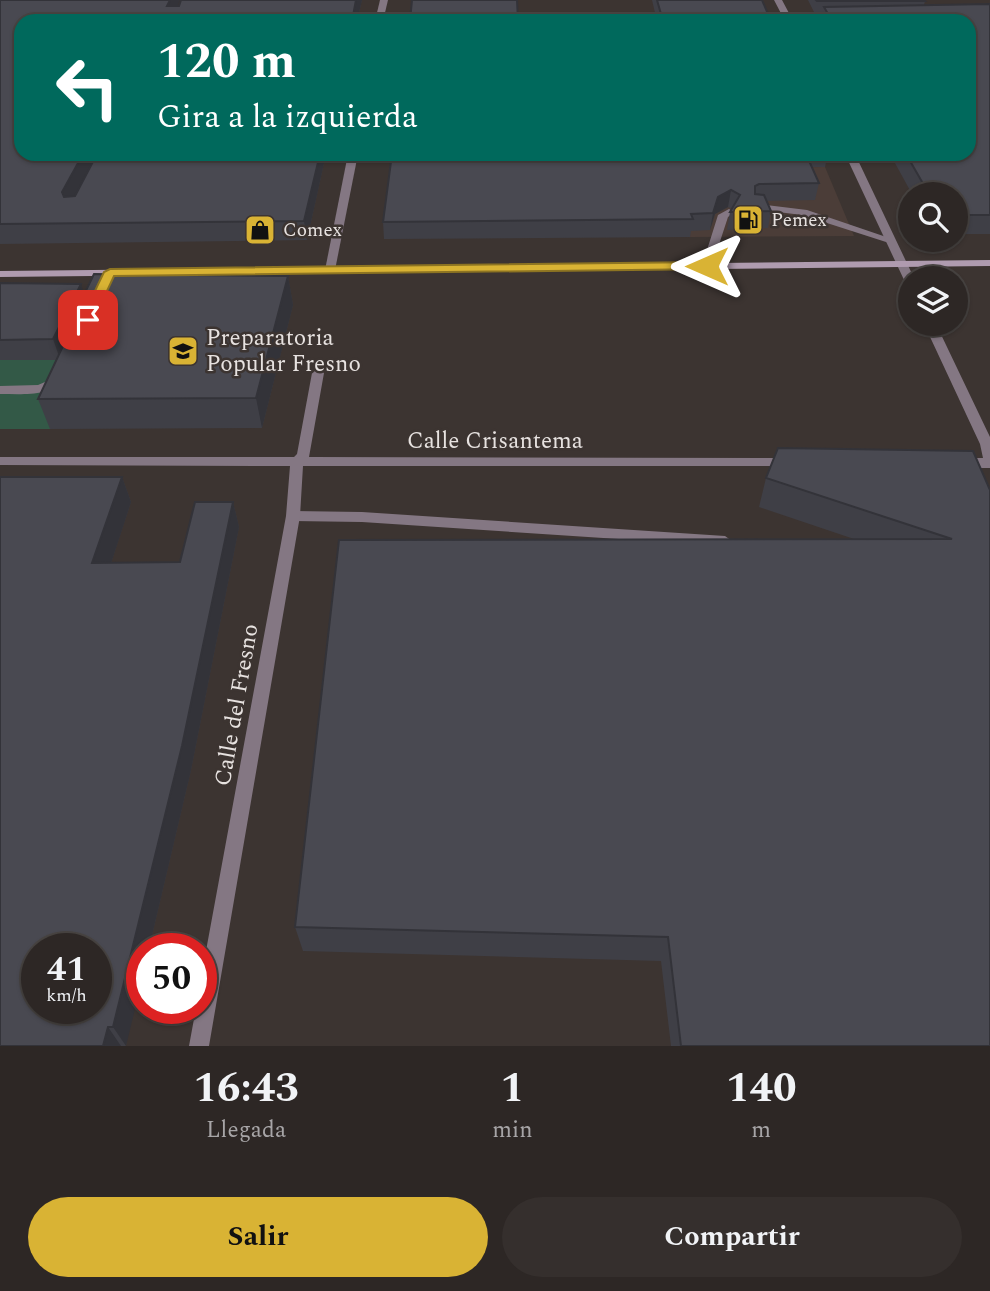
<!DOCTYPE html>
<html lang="es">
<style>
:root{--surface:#2d2725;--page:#352f2d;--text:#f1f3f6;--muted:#a7a5a7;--line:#484442;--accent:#d9b334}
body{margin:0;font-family:Spectral,serif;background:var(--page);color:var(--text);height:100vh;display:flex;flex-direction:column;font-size:26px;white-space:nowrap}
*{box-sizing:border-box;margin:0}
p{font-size:23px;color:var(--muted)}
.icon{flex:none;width:38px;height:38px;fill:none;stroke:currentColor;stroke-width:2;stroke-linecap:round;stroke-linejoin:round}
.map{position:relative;height:1046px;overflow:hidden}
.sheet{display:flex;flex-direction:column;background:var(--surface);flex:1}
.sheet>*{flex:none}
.top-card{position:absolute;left:14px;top:14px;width:962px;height:147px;border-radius:21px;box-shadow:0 2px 5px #0004,0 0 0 2px var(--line);background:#00695c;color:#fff;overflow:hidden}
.buttons{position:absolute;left:898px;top:182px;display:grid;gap:14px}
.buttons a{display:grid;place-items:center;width:70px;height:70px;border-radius:50%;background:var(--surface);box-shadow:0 2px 5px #0004,0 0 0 2px var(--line);font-size:35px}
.speed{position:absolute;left:21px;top:933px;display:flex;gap:14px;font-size:35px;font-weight:700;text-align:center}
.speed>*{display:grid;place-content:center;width:91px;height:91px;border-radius:50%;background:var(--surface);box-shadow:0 2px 5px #0004,0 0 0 2px var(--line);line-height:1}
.speed small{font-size:18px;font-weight:400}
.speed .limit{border:10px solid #d22;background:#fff;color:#111}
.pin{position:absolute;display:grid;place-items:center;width:60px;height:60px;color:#fff;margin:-30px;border-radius:14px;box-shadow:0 4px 10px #0006}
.me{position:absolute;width:77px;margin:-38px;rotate:270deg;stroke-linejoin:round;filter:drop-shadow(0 0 5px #0008)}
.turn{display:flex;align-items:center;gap:24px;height:147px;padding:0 28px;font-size:32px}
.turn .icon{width:91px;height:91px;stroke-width:2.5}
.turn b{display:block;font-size:49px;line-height:60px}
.eta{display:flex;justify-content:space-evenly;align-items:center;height:119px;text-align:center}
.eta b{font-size:42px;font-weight:700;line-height:49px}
.action{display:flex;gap:14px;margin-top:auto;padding:14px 28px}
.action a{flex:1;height:80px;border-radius:42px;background:var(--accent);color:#111;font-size:28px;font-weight:700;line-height:80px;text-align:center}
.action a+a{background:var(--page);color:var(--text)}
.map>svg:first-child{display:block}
.built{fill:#4b3d38}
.green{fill:#335947}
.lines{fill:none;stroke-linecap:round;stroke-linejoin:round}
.lane{fill:#847783;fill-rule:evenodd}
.street{fill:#847783;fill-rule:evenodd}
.secondary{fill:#af9baf;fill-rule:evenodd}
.wall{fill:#3f3f46}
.shaded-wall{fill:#333339}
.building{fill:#494951;stroke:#333339;stroke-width:2;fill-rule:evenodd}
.route{fill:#d9b334;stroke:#8d7422;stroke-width:2}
.labels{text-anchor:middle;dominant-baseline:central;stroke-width:5;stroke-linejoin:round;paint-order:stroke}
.far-poi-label{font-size:19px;fill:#e7e2e0;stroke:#3c3431;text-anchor:start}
.poi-label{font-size:23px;fill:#e7e2e0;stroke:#3c3431;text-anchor:start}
.street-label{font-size:23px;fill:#e7e2e0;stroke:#3c3431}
</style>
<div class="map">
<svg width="990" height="1046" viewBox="0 0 990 1046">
<rect width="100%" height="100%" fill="#3c3431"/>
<!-- built -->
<polygon class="built" points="825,167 854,236 690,237 673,168"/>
<!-- green -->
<polygon class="green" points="61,359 65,397 50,429 0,429 0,360"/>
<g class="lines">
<!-- lane -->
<g class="lane">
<polygon points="758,204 807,210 895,240 890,243 886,242 802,215 754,209 754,205"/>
<polygon points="729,209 734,212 728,217 712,266 707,269 703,268 702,266 718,215"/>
<path d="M59,376L65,380C49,397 22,394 0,394V386L38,385Z"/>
<polygon points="293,511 362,512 725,536 732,541 725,546 362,522 293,521 286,516"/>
</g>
<!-- street -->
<g class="street">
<polygon points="380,0 388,0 383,21 375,21"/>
<polygon points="774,0 782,0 790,15 838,15 842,17 838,19 785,21"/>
<polygon points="348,154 358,154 335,270 330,273 325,270"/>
<polygon points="845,154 855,154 914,278 910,278 910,285 905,282"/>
<polygon points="924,324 936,324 990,437 990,468 960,468 953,463 960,458 983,458 980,444"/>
<polygon points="318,369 324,373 309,457 789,458 796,462 789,466 303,466 300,516 209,1046 189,1046 196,1008 201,1008 201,978 286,516 290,466 0,465 0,457 294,457 297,454 312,373"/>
</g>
<!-- secondary -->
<polygon class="secondary" points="990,260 990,266 0,277 0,271"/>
</g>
<!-- wall -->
<g class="wall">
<polygon points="0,0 178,6 179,6 182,0 362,0 357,21 21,154 326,154 307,240 0,244"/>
<polygon points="652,0 762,0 771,21 657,21"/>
<polygon points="808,0 924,0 925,1 924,5 990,4 990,234 956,234 956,194 912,194 890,154 970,154 970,21 821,21 823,12 814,12"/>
<polygon points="392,154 828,154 825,167 812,167 819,183 815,200 766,201 771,211 768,228 727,230 730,212 732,209 728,207 715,214 710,230 691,231 690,237 384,239 383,222"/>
<polygon points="288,276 293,305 262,428 50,429 38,399 57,360 0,360 0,283 84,295"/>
<polygon points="122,477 131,502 111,563 180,562 233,502 239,527 191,770 149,948 142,948 126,1046 0,1046"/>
<polygon points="766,478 990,490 990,1046 671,1046 661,961 303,951 295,927 854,539 759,507"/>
</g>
<!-- shaded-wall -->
<g class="shaded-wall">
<polygon points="170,0 180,0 171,21 167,6"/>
<polygon points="356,0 362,0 357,21 352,21"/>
<polygon points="83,154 98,154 68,211 62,192"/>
<polygon points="320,154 326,154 307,240 304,221"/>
<polygon points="731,190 728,207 715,214 710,230 713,213 718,197"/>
<polygon points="288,276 293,305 262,428 256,398"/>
<polygon points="81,284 87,304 71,329 67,330 70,339 60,359 53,339"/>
<polygon points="122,477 131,502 103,588 92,563"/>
<polygon points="233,502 239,527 191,770 149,948 142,948 142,980 126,1046 113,1027"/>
<polygon points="108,1027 121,1046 103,1046"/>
</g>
<!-- building -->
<g class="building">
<polygon points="0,0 170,0 167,6 179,6 181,0 356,0 352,21 21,21 21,154 83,154 62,192 64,197 75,196 97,154 320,154 304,221 0,224"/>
<polygon points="412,0 517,0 518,21 410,21"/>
<polygon points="657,0 762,0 771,21 663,21"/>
<polygon points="816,0 924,0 925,1 817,1"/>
<polygon points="990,4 990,215 956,215 956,194 929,194 906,154 970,154 970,21 832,21 824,7"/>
<polygon points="392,154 806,154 819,183 759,184 755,186 755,194 764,195 771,211 730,212 740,195 731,190 718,197 713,213 691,214 693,219 383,222"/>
<polygon points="94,274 288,276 256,398 38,399 71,329 67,330"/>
<polygon points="0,283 81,284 53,339 0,340"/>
<polygon points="778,448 973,451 990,490 990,1046 681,1046 668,937 295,927 339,540 952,539 766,478"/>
<path d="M0,477H122L92,563L180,562L195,502H233L182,746L113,1027H108L103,1046H0ZM37,948H96V1008H37Z"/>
</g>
<!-- route -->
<polygon class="route" points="707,262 713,266 712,269 114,276 92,323 81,320 104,272 110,269"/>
<!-- icons -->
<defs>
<g id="fuel-square" transform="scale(1.575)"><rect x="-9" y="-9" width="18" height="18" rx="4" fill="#d9b334" stroke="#3c3431"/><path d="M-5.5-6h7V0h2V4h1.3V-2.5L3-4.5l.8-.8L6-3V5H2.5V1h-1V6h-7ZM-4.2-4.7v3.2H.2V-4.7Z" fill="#111"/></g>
<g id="shop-square" transform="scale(1.575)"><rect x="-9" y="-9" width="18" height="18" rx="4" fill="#d9b334" stroke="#3c3431"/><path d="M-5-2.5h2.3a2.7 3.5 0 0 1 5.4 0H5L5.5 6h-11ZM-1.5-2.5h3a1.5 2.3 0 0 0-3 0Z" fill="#111"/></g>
<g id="school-square" transform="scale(1.575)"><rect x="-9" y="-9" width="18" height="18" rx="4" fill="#d9b334" stroke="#3c3431"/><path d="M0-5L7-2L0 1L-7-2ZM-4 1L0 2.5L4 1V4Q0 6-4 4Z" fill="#111"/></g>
</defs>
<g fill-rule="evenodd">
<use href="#fuel-square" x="748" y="220"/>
<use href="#shop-square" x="260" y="230"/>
<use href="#school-square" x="183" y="351"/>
</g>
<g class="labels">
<!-- far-poi labels -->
<g class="far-poi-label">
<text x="771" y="220">Pemex</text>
<text x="283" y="230">Comex</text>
</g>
<!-- poi labels -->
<g class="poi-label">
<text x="206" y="338">Preparatoria<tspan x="206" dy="26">Popular Fresno</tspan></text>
</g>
<!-- street labels -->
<g class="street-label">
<text x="495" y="441">Calle Crisantema</text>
<text transform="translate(237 705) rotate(-80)">Calle del Fresno</text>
</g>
</g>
</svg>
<div class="buttons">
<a><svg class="icon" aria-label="search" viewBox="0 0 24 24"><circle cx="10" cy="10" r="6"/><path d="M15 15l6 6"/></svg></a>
<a><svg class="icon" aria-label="layers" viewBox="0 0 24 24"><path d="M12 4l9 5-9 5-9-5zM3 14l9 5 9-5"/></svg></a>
</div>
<div class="speed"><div>41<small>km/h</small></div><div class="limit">50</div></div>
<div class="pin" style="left:88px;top:320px;background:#d93025"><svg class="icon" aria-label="arrive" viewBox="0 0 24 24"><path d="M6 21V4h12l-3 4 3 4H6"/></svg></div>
<svg class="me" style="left:707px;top:266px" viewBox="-20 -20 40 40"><path d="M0-17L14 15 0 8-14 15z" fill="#d9b334" stroke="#fff" stroke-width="4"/></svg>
<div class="top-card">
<div class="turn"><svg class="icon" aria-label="left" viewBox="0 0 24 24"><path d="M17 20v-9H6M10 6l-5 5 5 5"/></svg><div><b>120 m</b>Gira a la izquierda</div></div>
</div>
</div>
<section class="sheet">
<div class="eta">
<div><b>16:43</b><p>Llegada</p></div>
<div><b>1</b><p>min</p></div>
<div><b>140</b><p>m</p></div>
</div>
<div class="action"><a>Salir</a><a>Compartir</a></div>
</section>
